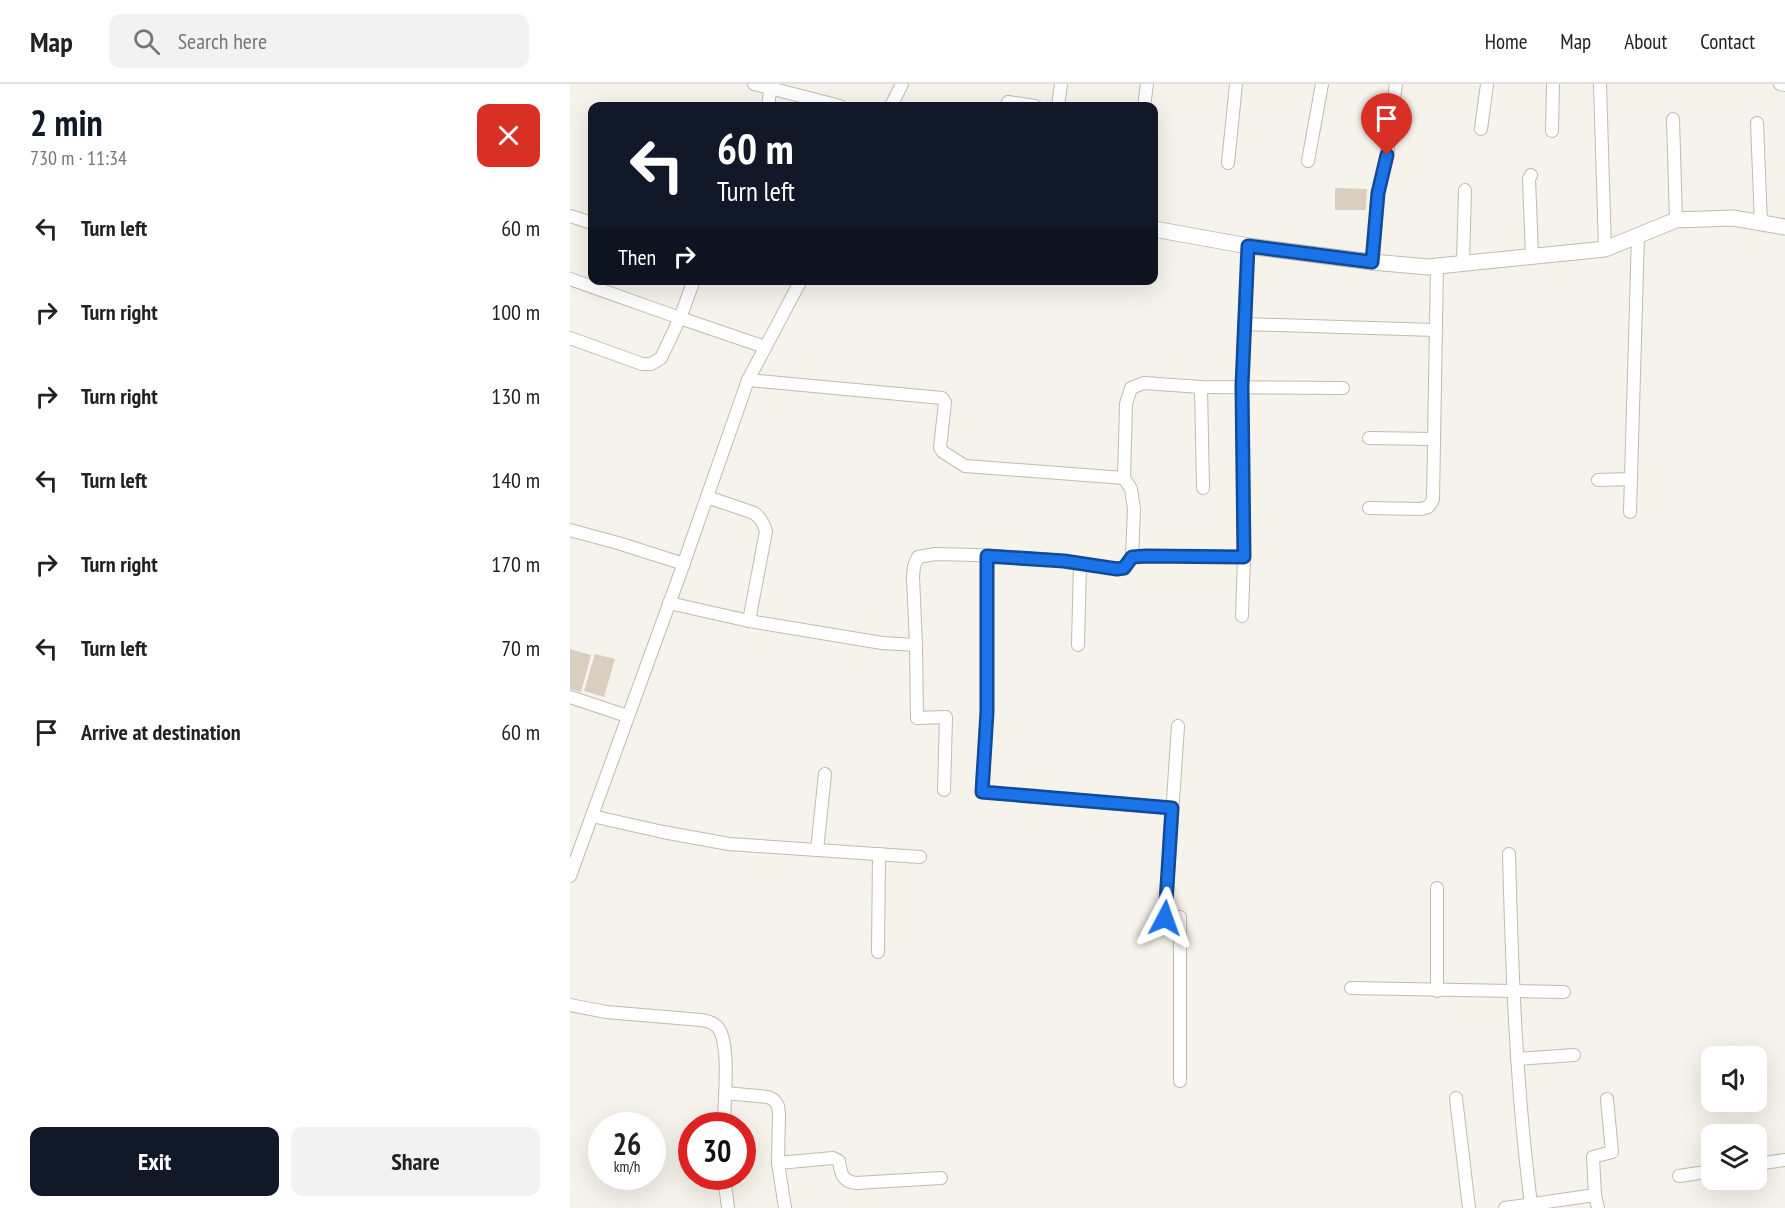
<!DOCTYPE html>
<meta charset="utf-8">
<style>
:root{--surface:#fff;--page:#f2f2f2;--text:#222;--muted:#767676;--line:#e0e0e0;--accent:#111827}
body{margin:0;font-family:"PT Sans Narrow",sans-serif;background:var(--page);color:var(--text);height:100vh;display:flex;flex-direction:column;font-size:22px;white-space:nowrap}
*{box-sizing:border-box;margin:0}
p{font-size:20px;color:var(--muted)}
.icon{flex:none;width:33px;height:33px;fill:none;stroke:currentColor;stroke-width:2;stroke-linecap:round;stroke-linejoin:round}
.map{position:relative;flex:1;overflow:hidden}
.side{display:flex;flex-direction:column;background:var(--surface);width:570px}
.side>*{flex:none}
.top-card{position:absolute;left:18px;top:18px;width:570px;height:183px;border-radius:12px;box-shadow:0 6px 24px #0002;background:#111827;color:#fff;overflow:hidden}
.controls{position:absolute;left:1131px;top:962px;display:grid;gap:12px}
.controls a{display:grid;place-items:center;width:66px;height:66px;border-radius:12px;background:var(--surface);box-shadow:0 6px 24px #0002;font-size:30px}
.speed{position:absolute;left:18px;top:1028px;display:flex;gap:12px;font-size:30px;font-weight:700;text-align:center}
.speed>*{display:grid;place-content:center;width:78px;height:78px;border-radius:50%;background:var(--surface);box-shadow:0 6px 24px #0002;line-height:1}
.speed small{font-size:15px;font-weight:400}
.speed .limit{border:9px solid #d22;background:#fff;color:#111}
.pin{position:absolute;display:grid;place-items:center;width:51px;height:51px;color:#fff;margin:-62px -26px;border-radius:50% 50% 50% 0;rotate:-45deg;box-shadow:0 0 6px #0007}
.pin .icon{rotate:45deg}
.me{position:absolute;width:66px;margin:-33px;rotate:4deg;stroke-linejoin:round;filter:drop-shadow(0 0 4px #0008)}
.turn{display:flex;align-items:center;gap:21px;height:126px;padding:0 30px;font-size:27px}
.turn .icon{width:78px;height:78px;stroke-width:2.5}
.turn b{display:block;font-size:42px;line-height:51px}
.then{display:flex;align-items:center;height:57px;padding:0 30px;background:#0003;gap:12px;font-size:22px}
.round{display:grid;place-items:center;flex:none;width:63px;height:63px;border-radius:12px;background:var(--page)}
.overview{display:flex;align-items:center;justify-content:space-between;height:102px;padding:0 30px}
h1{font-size:36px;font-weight:800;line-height:45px;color:var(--accent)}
.cta{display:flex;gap:12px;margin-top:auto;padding:12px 30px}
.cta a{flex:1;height:69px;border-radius:12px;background:var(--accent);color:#fff;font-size:24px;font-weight:800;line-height:69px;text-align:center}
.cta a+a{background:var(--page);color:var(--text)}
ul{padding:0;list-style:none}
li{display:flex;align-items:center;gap:18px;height:84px;padding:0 30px}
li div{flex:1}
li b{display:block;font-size:22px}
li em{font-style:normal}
header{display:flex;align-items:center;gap:36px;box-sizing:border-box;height:84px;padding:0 30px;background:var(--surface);border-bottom:2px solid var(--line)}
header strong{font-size:28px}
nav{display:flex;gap:33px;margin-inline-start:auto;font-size:21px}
.search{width:420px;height:54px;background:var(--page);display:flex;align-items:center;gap:15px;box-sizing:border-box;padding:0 21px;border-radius:12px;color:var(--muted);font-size:22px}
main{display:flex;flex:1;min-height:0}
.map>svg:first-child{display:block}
.building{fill:#d8cfc1}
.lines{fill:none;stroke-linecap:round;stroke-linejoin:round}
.minor-casing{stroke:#c2bbae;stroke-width:14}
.tertiary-casing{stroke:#c2bbae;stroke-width:17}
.minor{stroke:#fff;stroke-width:12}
.tertiary{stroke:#fff;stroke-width:15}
.route-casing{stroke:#114b97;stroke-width:15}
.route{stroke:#1a73e8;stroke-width:10}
</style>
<header>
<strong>Map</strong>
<div class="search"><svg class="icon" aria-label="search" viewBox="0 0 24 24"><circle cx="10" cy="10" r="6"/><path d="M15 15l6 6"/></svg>Search here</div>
<nav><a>Home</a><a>Map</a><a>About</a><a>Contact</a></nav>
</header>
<main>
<section class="side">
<div class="overview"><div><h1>2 min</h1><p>730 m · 11:34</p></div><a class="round" style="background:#d93025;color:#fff"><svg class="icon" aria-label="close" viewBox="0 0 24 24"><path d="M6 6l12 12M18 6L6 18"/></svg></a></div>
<ul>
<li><svg class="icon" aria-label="left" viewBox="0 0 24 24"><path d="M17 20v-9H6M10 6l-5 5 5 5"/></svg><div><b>Turn left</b></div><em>60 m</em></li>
<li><svg class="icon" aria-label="right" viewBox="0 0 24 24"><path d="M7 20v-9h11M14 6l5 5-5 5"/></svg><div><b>Turn right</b></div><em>100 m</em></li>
<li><svg class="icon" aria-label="right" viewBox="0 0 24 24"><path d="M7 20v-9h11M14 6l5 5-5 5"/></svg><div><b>Turn right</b></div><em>130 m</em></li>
<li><svg class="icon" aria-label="left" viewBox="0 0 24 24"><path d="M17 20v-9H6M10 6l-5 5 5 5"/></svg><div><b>Turn left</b></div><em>140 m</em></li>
<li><svg class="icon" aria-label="right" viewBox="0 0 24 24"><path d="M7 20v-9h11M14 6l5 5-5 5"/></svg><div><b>Turn right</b></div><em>170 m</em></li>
<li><svg class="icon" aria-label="left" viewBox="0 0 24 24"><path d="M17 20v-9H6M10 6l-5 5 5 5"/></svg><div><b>Turn left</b></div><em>70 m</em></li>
<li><svg class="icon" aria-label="arrive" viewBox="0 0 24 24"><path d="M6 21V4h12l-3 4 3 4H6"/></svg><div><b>Arrive at destination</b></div><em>60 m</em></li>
</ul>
<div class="cta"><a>Exit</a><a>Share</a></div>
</section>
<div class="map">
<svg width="1215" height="1124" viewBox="0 0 1215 1124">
<rect width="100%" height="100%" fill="#f6f3ec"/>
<!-- building -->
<g class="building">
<polygon points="765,104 797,105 796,126 765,126"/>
<polygon points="0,565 21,571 11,608 0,605"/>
<polygon points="25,570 45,575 34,613 14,607"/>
</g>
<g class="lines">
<!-- minor casing -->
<g class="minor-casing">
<g id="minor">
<polyline points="184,0 270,22"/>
<polyline points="1030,0 1035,165"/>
<polyline points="1210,0 1215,1"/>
<polyline points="438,18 465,22"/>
<polyline points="198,22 201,0"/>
<polyline points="321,22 332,0"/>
<polyline points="488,22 491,0"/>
<polyline points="574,22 577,0"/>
<polyline points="1103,35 1106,136"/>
<polyline points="1187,39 1191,140"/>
<polyline points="911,45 917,0"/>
<polyline points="982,47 983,0"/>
<polyline points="738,77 752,0"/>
<polyline points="658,79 666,0"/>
<polyline points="961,91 959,95 962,172"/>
<polyline points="0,132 22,139"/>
<polyline points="802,178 808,109 817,71 826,0"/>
<polyline points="893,179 895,106"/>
<polyline points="0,195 110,234 124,196"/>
<polyline points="674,240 865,246"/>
<polyline points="0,254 72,280 81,280 91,274 110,234 195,263"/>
<polyline points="178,296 372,314 375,318 370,364 373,368 395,382 554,394"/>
<polyline points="631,303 633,404"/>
<polyline points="799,354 864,355"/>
<polyline points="1028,396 1061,395"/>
<path d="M137,413L184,429C191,434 193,439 196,447L179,537"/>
<polyline points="799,424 851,425 858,423 863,416 867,182"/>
<polyline points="1060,428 1068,151"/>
<polyline points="0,446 48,459 114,480"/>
<polyline points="417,472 417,628 412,708 602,724"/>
<polyline points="562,473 564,425 561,405 554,394 556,320 561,304 574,299 631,303 773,304"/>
<polyline points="99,519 179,537 312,559 346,561"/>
<polyline points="672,532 674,473 672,302 678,162"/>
<polyline points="508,561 510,479"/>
<polyline points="0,613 57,632"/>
<polyline points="608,642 595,834 610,833 610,997"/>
<polyline points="374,706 376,633 347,634 346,561 343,493 344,482 348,473 365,470 406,471 494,477 547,485 553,484 562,473 576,472 674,473"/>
<polyline points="22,732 93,748 159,760 350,773"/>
<polyline points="247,766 255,690"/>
<path d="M939,770C942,887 946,1004 961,1120"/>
<polyline points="0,792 110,490 178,296 231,196"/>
<polyline points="867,804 867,907"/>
<polyline points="308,868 309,770"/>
<polyline points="781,904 994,908"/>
<path d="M0,921L36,928L131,936C138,937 147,939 150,947C160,966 154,1018 154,1041"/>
<polyline points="947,975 1004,971"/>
<polyline points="155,1009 198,1013 204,1016 208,1022 209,1030 208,1079 215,1124"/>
<polyline points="886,1014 899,1124"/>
<path d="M208,1079L263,1074L269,1077C271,1090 272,1097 286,1099L371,1094"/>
<polyline points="1186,1080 1215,1076"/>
<polyline points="154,1092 158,1124"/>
<polyline points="1109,1092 1142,1087"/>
<polyline points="1025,1111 1023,1073 1042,1068 1037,1015"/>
<polyline points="935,1124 1025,1111 1028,1124"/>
</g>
</g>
<!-- tertiary casing -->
<g class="tertiary-casing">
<polyline id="tertiary" points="584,145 678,162 802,178 858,183 1035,165 1106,136 1163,134 1215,143"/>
</g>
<!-- minor -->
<use href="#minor" class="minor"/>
<!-- tertiary -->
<use href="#tertiary" class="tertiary"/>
</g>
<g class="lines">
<!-- route casing -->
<g class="route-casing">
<polyline id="route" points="595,834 602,724 412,708 417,628 417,472 494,477 547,485 554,484 562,473 576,472 674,473 672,302 678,162 802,178 808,109 817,71"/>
</g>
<!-- route -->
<use href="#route" class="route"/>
</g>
</svg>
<div class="controls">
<a><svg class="icon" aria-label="sound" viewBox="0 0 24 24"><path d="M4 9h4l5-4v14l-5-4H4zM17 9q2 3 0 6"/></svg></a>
<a><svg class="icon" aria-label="layers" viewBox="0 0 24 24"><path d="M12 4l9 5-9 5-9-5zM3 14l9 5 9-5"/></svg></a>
</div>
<div class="speed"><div>26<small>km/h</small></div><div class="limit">30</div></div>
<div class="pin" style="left:817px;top:71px;background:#d93025"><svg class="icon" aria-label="arrive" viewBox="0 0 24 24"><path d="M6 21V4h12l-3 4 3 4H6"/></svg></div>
<svg class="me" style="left:595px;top:834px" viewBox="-20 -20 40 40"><path d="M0-17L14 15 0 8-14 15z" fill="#1a73e8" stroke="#fff" stroke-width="4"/></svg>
<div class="top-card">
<div class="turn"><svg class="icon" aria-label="left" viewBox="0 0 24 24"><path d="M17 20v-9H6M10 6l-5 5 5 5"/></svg><div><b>60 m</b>Turn left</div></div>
<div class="then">Then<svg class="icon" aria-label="right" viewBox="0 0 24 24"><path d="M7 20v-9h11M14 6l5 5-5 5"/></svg></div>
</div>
</div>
</main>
